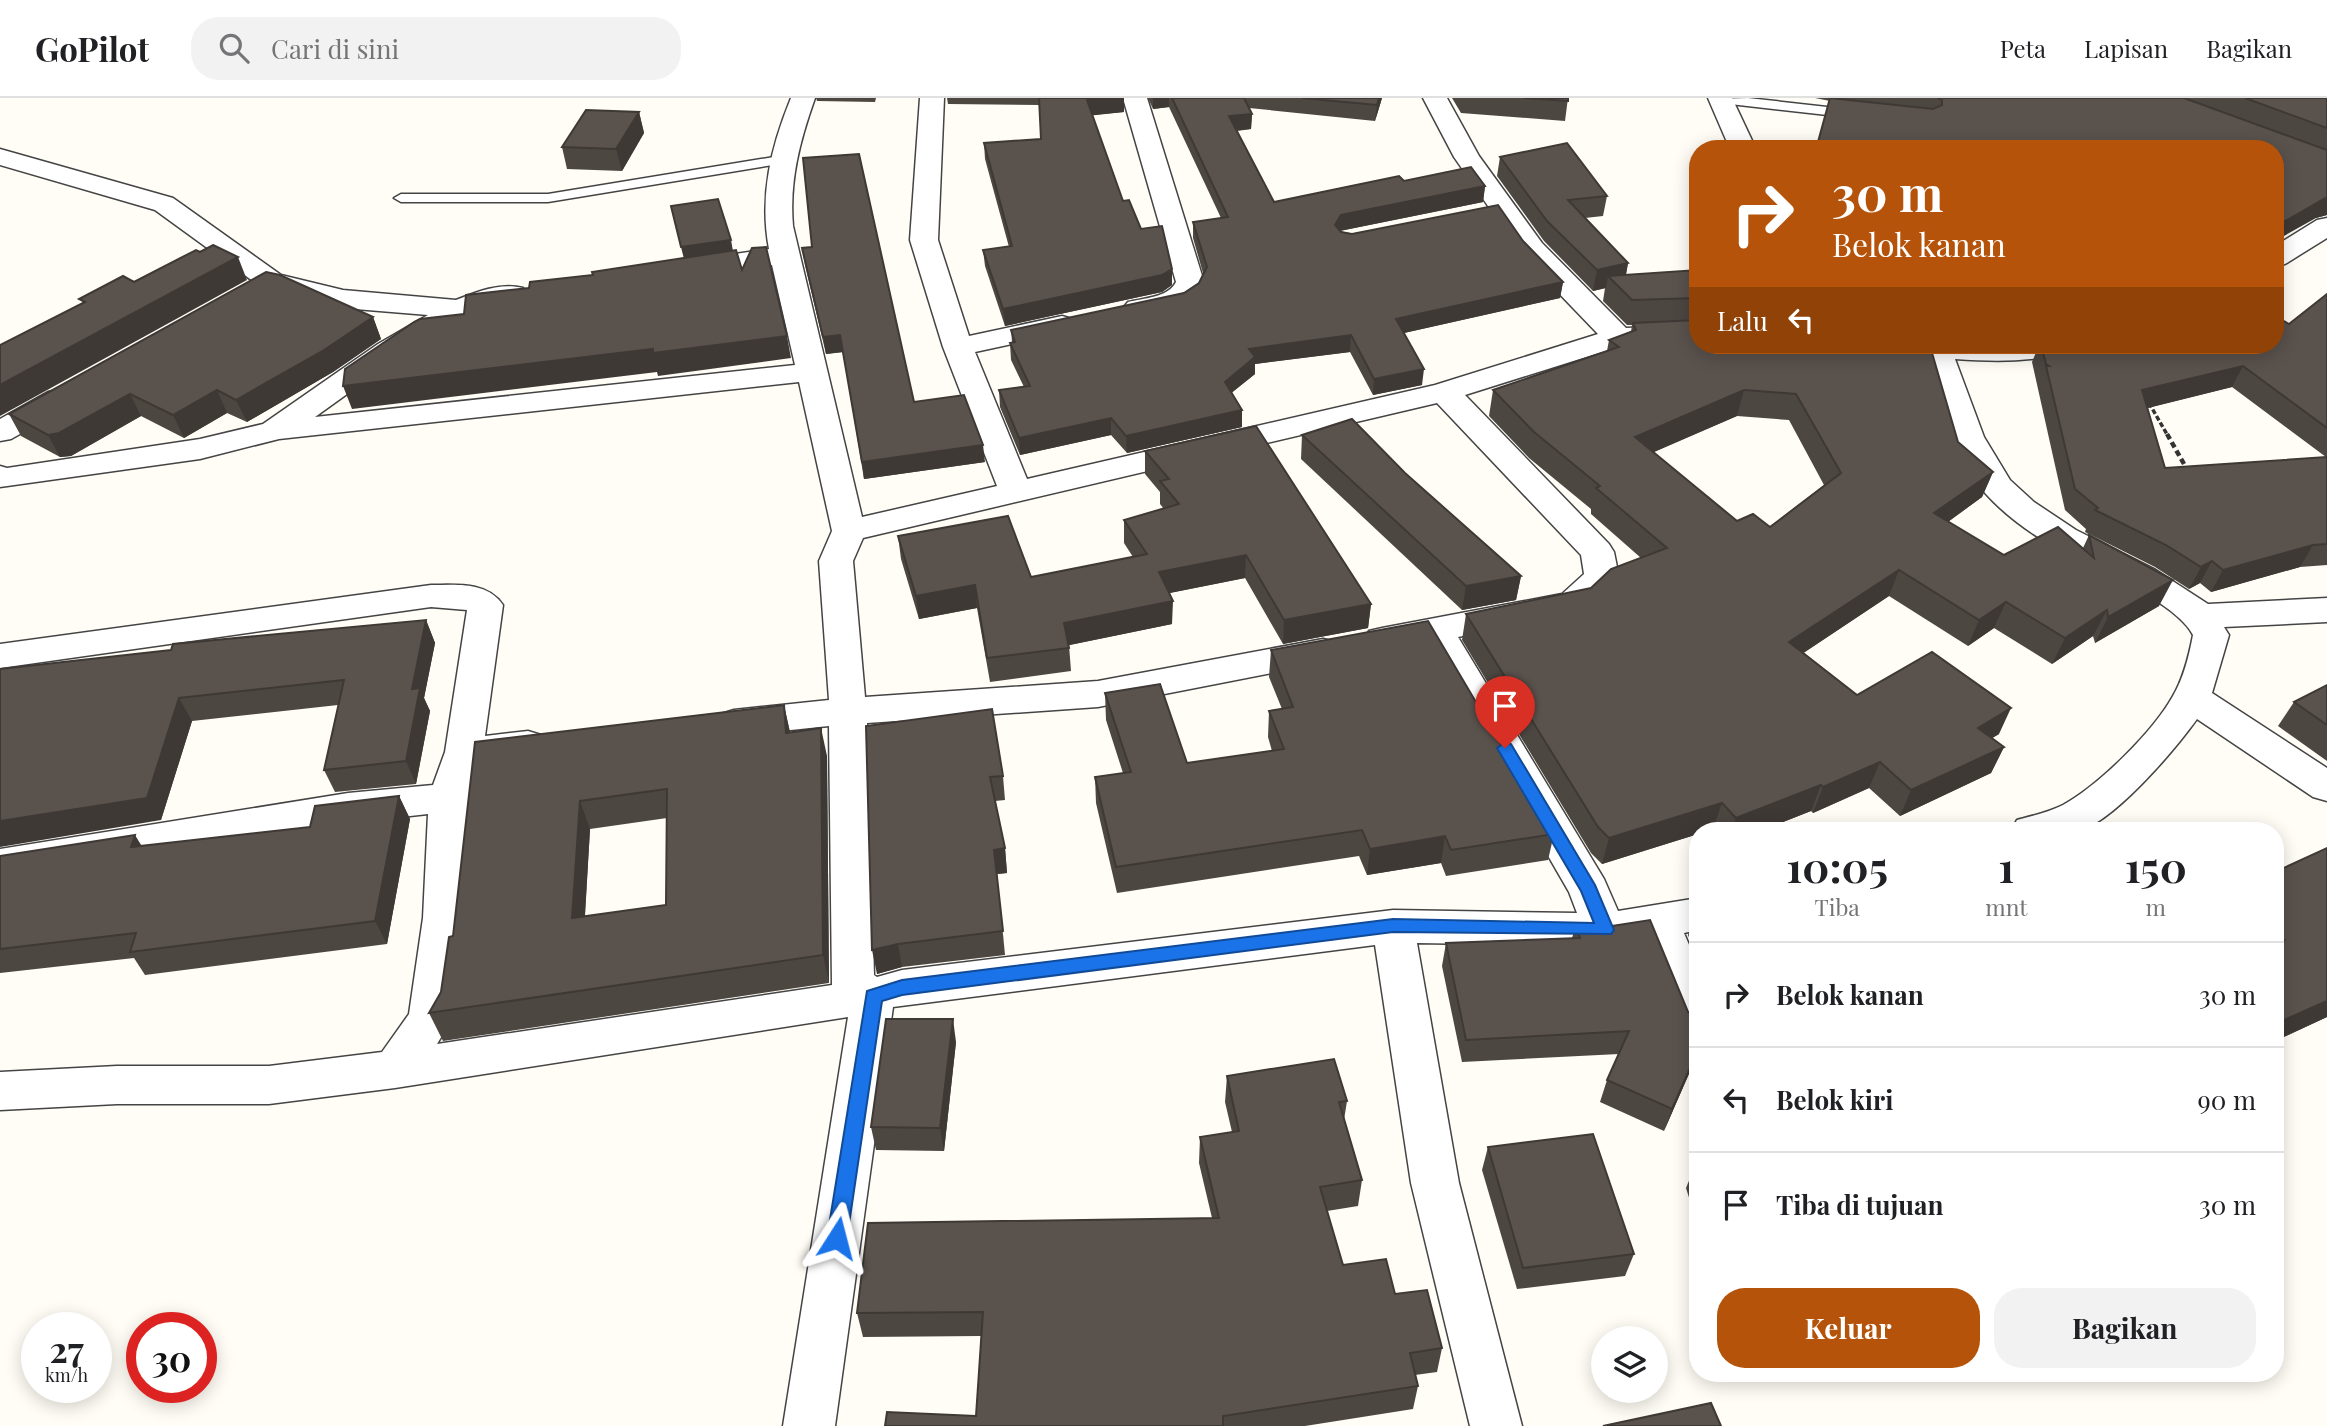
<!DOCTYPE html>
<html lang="id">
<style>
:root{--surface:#fff;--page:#f2f2f2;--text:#202124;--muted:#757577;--line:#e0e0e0;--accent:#b45309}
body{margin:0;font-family:"Playfair Display",serif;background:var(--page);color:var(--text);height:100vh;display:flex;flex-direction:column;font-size:26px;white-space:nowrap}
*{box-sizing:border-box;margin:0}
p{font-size:23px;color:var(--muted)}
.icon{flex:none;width:38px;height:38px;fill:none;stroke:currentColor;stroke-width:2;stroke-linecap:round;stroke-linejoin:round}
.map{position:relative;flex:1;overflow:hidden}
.drawer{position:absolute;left:1689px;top:724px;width:595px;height:560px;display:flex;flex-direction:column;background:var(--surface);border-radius:28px;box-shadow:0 4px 18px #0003}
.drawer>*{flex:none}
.guide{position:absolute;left:1689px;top:42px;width:595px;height:214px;border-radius:28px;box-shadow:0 4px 18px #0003;background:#b45309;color:#fff;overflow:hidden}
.fabs{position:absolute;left:1591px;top:1228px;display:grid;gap:14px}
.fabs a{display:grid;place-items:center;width:77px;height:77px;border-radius:50%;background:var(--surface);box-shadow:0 4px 18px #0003;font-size:35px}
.speed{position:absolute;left:21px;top:1214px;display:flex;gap:14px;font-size:35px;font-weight:700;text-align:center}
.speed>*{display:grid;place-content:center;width:91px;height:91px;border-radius:50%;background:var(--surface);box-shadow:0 4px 18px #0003;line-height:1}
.speed small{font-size:18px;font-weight:400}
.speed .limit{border:10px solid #d22;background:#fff;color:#111}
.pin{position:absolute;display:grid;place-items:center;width:60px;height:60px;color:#fff;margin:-72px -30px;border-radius:50% 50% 50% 0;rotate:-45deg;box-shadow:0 0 7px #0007}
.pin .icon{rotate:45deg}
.me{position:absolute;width:77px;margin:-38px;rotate:9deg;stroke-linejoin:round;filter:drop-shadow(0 0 5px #0008)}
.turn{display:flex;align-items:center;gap:24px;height:147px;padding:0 28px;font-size:32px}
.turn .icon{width:91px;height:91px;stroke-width:2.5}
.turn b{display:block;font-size:49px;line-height:60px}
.then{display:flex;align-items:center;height:66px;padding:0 28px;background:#0003;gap:14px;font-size:26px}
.eta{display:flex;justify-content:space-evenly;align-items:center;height:119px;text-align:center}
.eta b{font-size:42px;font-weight:700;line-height:49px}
.button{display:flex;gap:14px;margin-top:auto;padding:14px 28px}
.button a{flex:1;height:80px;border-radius:28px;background:var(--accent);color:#fff;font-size:28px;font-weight:700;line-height:80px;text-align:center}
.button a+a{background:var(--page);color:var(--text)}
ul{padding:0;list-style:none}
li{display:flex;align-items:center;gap:21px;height:105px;padding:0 28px;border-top:2px solid var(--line)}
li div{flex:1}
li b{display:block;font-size:26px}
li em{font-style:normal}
header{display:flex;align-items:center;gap:42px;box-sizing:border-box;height:98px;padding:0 35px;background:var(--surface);border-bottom:2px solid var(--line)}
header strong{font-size:33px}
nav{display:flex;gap:38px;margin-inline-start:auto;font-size:24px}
.search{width:490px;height:63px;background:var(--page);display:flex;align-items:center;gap:18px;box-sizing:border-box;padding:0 24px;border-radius:28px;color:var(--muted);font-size:26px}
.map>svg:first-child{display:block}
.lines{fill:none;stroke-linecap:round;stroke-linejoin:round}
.lane-casing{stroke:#444;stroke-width:3}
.street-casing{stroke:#444;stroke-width:3}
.path-far1{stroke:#333;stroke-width:3.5;stroke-dasharray:5 2.5;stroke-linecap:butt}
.path{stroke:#333;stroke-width:4.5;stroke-dasharray:6 3.5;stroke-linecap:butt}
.lane{fill:#fff;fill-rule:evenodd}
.street{fill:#fff;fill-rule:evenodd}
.wall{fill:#4d4742;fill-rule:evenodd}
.shaded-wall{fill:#3f3936}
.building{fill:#5a524d;stroke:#3f3936;stroke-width:2;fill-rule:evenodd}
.route{fill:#1a73e8;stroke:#114b97;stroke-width:2}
</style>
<header>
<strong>GoPilot</strong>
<div class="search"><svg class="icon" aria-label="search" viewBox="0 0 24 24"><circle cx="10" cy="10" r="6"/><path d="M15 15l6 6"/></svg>Cari di sini</div>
<nav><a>Peta</a><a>Lapisan</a><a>Bagikan</a></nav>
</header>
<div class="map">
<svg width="2327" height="1328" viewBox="0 0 2327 1328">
<rect width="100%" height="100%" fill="#fffdf5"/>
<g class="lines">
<!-- lane casing -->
<g class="lane-casing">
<g id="lane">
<polygon points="1748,0 1854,12 1861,16 1854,20 1721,5 1714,1"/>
<polygon points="786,57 793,61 791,64 548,104 401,104 394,100 401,96 548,96"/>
</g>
</g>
<!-- street casing -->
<g class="street-casing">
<g id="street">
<path d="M791,0H815C800,42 789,83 793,128L862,419L997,388L943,249L910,142L920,0H944L938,142L969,238L1062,218L1072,221L1077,227L1072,233L975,254L1027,381L1435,287L1598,236L1522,157L1454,59L1423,0H1447L1479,58L1542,145L1626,230L1698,227V245L1621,248L1465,297L1609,446L1614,454L1619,479L1585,514L1458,539L1604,781L1618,813L1698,800V832L1684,835L1698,868V941L1682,936L1645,842L1605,848L1417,845L1459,1085L1522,1328H1470L1411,1085L1375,847L893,909L835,1328H783L848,919L395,990L269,1006H117L0,1012V974L117,968H269L382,954L409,916L423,820L428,716L348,725L0,781V751L348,695L433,687L445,654L467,512L431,509L0,570V546L431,487C456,487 487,483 503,507L485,638L528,633L541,637L547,647L541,657L479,666L468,700L465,820L452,921L437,946L832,887L829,628L734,638L721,634L715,625L721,616L734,612L829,602L819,463L832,433L799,284L279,341L200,361L0,389V368L7,370L200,341L263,326L378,246L428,217L343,210L261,189L155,112L0,67V51L173,100L281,177L343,192L456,202C476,194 501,184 523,190L527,196L523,202L490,208L469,217L400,258L315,319L795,267L772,167L687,179L677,177L673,171L677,165L687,163L769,151C759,98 771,49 791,0ZM1437,305L1581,457L1584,476L1562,496L1382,530L1369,533L1364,542L1369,551L1382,554L1426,546L1569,794L1577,815L1393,812L902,872L877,879L874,877L867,625L1098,609L1323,565L1336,562L1341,553L1336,544L1323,541L1098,583L865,599L853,463L863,440Z"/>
<path d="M1123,0H1147L1204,184C1195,211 1153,223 1128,216L1123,210L1128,204C1143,200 1168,200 1176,184Z"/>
<polygon points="1708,0 1732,0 1756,51 1730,51"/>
<polygon points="2327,120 2327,140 2285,166 2275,168 2275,148 2317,122"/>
<path d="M1864,247H2081L2077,253C2034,264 1998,264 1955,261L1984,339L2010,382L2034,404L2076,432L2154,471L2208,506L2327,500V524L2224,529L2229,537L2212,595L2327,670V703L2313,699L2197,621C2177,649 2111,728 2076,733C2055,736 2032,733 2011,733L2017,722C2032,718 2049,714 2063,707C2099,687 2153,634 2173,598C2184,579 2189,558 2193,537C2176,503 2089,468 2054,449C2030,435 2004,416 1986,396C1955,361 1939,302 1924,259L1868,253Z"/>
<polygon points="59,292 70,294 74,301 70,308 11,341 0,343 0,321 48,294"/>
</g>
</g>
<!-- path-far1 -->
<polyline class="path-far1" points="2149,305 2168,338"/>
<!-- path -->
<polyline class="path" points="2167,336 2188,373"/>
<!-- lane -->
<use href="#lane" class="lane"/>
<!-- street -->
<use href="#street" class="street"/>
</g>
<!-- wall -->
<g class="wall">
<polygon points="816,0 876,0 875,4 817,3"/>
<polygon points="947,0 1124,0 1124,14 1092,17 1123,103 1141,131 1172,171 1172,187 1162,194 1005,228 985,168 983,152 1009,149 985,61 984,45 1041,41 1040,7 948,6"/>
<polygon points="1148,0 1382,0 1375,23 1249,10 1252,16 1251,31 1237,33 1274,104 1404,83 1485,88 1483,104 1340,133 1352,136 1523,143 1563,184 1560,200 1404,235 1422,287 1373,297 1350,254 1255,266 1255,276 1231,295 1242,329 1127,355 1111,337 1020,357 1000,309 999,292 1024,289 1011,262 1010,245 1012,244 1011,232 1184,195 1199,185 1203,175 1193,140 1193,124 1221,120 1169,9 1153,11"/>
<polygon points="1452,0 1568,0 1565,23 1461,15"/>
<polygon points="1815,0 2327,0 2327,117 2316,120 2275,51 1816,51 1830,3"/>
<polygon points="639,14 644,35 622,73 567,71 562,49"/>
<path d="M1500,59L1607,98L1603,118L1585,120L1628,165L1626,177L1698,172V247L1958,344L1993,374L1982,399L1948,424L2004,457L2083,450L2089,437L2159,508L2095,545L2093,538L2052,566L1994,530L1968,548L1889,498L1803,555L1857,597L1999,636L1992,640L2004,649L1991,675L1900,718L1869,690L1813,715L1811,713L1760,733H1715L1713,731L1698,733V736L1602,766L1591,755L1462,542L1466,516L1591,490L1641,460L1591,416V411L1529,360L1489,318L1493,292L1607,253L1609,242L1631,234L1632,227H1627L1603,203L1605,190L1593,193L1544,143L1497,78ZM1737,318L1789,322L1824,387L1770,429L1737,423L1653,354Z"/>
<polygon points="802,150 914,304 985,364 864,381 843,254 826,256 805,167"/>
<path d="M2327,196V467L2300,469L2211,494L2200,485L2189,491L2155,469L2085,434L2086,431L2065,412L2032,264L2039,247H2275L2289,226ZM2232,289L2326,359L2165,370L2147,310Z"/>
<polygon points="373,219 381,241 333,274 247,324 227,315 184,340 141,318 71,358 60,359 21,338 9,316"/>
<polygon points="1302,337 1405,375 1521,478 1516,502 1462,512 1301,361"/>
<polygon points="1145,353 1371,506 1368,530 1283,546 1245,480 1169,495 1172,526 1069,547 1071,573 990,584 977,510 919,521 901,461 898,438 1031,479 1133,459 1124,445 1124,422 1164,411 1160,406 1160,394 1145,376"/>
<polygon points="426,522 435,545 424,600 430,613 416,686 335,694 324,672 338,607 192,623 161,722 171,552"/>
<polygon points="1271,552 1554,736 1548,762 1446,778 1441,765 1367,777 1359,758 1117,795 1096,705 1095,679 1123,675 1106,622 1105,595 1187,665 1272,653 1268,639 1269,613 1282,611 1269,579"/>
<polygon points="2327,587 2327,663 2278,628 2294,604"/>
<path d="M784,607L790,634L827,658L829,885L443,943L429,915L441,894L453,838L475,644ZM667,720L666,807L585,818L590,731Z"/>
<polygon points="866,628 1003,678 1005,702 995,703 1005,750 1007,775 997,776 1005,857 902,869 877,876"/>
<polygon points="399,698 410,721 387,846 145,877 134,860 0,875 0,758 142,748 310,729"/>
<polygon points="2327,750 2327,919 2275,943 2275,774"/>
<polygon points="1698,813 1698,860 1688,837 1695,814"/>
<polygon points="1576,827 1688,914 1698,955 1664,1033 1600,1004 1607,982 1619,956 1462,964 1442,868 1446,845 1572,840"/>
<polygon points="956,944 944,1053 876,1052 871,1029"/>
<polygon points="1227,978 1347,1003 1344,1022 1362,1082 1358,1108 1327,1113 1343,1167 1395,1196 1442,1250 1437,1274 1415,1277 1418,1288 1413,1311 1305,1328 885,1328 976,1318 981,1238 863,1239 857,1215 1212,1120 1199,1065 1200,1039 1232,1034 1225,1004"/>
<polygon points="1488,1049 1634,1156 1625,1178 1517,1191 1482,1072"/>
<polygon points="1695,1068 1698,1068 1698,1128 1686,1090"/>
<polygon points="1858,1276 1943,1276 1861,1284"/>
</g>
<!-- shaded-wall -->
<g class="shaded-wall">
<polygon points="1108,0 1124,0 1124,14 1087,18 1087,2"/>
<polygon points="1153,0 1169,0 1169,9 1153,11"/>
<polygon points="1379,0 1382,0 1375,23 1377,7"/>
<polygon points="639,14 644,35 622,73 616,51"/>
<polygon points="1252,16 1251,31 1229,33 1229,18"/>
<polygon points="1485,88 1483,104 1339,133 1335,127 1341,117"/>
<polygon points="2327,99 2327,117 2316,120 2275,143 2275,129"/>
<polygon points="731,142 733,153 684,161 681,149"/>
<polygon points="238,159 247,182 0,318 0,287"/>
<polygon points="1628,165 1624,186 1608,178 1606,190 1593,193 1597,172"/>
<polygon points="1172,171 1172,187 1162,194 1005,228 1003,211"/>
<polygon points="1563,184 1560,200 1395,237 1396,221"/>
<polygon points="373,219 381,241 333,274 247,324 236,302"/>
<polygon points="840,237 843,254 826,256 823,239"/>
<polygon points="1351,237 1350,254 1255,266 1255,276 1224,301 1225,284 1249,251"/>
<polygon points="787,238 791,260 658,278 657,274 352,311 343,288 653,251"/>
<polygon points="2243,268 2232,289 2132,314 2142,292"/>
<polygon points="1424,271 1422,287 1373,297 1374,281"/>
<polygon points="217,292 227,315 184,340 173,317"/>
<polygon points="1744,292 1737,318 1629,365 1635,339"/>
<polygon points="130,296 141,318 71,358 60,359 48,337"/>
<polygon points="1242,312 1242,329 1127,355 1126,338"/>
<polygon points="1111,320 1111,337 1020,357 1019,340"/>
<polygon points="983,347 985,364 864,381 862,364"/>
<polygon points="1993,374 1982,399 1924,441 1934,415"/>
<polygon points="2313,447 2300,469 2211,494 2223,472"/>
<polygon points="1246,457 1245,480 1160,497 1159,474"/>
<polygon points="2212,463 2200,485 2189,491 2201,469"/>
<polygon points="1899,472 1889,498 1781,570 1789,544"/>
<polygon points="1521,478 1516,502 1462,512 1466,488"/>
<polygon points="2173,482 2159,508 2095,545 2108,519"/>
<polygon points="975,487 977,510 919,521 916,498"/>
<polygon points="1173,503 1172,526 1065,548 1064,525"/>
<polygon points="2006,504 1994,530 1968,548 1979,522"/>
<polygon points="1371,506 1368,530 1283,546 1284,522"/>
<polygon points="2107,512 2093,538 2052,566 2065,540"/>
<polygon points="426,522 435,545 424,600 430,613 416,686 406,663 412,591"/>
<polygon points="179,600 192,623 161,722 0,749 0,723"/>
<polygon points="784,607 790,635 786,635"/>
<polygon points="2011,610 1999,636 1966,656 1978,630"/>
<polygon points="821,630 827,658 829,885 823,857"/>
<polygon points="2004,649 1991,675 1900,718 1911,692"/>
<polygon points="1880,664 1869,690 1813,715 1823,689"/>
<polygon points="1821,687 1811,713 1760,733 1732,733 1736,720"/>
<polygon points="399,698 410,721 387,846 375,823"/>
<polygon points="580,703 590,731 583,848 572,820"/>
<polygon points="1722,705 1713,731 1705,733 1698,733 1698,736 1602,766 1609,740"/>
<polygon points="135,737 149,760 131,749"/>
<polygon points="1445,738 1441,765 1367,777 1370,751"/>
<polygon points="1005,750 1007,775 997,776 1005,857 994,752"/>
<polygon points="898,846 902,869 877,876 872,852"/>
<polygon points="2327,903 2327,919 2275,943 2275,926"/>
<polygon points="953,921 956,944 944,1053 940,1030"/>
<polygon points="1698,952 1698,955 1664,1033 1672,1011"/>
</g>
<!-- building -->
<g class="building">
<polygon points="1039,0 1108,0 1087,2 1123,103 1129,102 1141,131 1162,128 1172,171 1162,177 1003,211 983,152 1012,148 984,45 1041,41"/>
<polygon points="1172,0 1244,0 1252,16 1229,18 1274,104 1399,78 1404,83 1471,69 1485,88 1341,117 1335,127 1341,134 1352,136 1498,107 1523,143 1563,184 1396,221 1424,271 1374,281 1351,237 1249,251 1255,259 1225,284 1242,312 1126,338 1111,320 1019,340 999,292 1030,288 1010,245 1015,244 1011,232 1184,195 1199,185 1207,169 1193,124 1228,119"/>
<polygon points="1302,0 1379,0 1377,7"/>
<polygon points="1524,0 1568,0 1568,3"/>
<polygon points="1830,0 1933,11 1942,7 1942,2 1938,0 2184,0 2327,52 2327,99 2275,129 2275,51 1854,51 1818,44"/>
<polygon points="2245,0 2327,0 2327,30"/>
<polygon points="586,12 639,14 616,51 562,49"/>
<polygon points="1567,45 1607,98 1568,102 1628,165 1597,172 1547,123 1500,59"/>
<polygon points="859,56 914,304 964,297 983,347 862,364 840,237 823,239 802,150 812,149 803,60"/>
<polygon points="718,101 731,142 681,149 671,108"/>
<polygon points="213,147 238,159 0,287 0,247 85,204 79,201 123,178 134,184 196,152 200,154"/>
<polygon points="766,149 787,238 653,255 653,251 343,288 345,271 414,224 420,221 464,216 466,197 529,190 530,184 593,177 592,174 736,152 742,172 752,150"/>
<polygon points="1698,172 1698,200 1632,202 1608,178"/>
<polygon points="266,174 280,177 373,219 324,252 236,302 217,292 173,317 130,296 59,335 48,337 9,316"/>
<polygon points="2327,196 2327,330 2243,268 2142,292 2165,370 2327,359 2327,446 2313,447 2223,472 2212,463 2201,469 2166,447 2095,412 2098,410 2075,391 2046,268 2049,268 2046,266 2041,247 2275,247 2275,225 2282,222 2289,226"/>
<path d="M1698,222V247H1825L1932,255L1958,344L1993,374L1934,415L2004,457L2058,429L2094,460L2089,437L2173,482L2108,519L2107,512L2065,540L2006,504L1979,522L1899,472L1789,544L1857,597L1932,554L2011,610L1978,630L2004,649L1911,692L1880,664L1823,689L1821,687L1736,720L1722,705L1609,740L1598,729L1466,516L1591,490L1611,471L1667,450L1596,390L1600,388L1534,334L1493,292L1619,249L1609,242L1636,232L1633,225ZM1744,292L1796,296L1841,375L1770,429L1753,416L1737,423L1635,339Z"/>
<polygon points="1352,321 1405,375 1521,478 1466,488 1302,337"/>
<polygon points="1256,328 1371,506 1284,522 1246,457 1159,474 1173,503 1064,525 1069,550 987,560 975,487 916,498 898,438 1008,418 1031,479 1147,456 1124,422 1179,406 1160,383 1169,381 1145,353"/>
<polygon points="426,522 412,591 420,590 406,663 324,672 344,582 179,600 147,700 0,723 0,571 171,552 173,546"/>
<polygon points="1428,523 1554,736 1451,752 1445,738 1370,751 1362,732 1116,769 1095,679 1131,674 1105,595 1160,586 1187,665 1284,651 1269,613 1293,609 1271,552"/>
<polygon points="2327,587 2327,627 2294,604"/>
<path d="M784,607L786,635L821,630L823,857L429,915L441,894L449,839L453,838L475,644ZM667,691L666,807L572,820L580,703Z"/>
<polygon points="992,611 1003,678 990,679 1005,750 994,752 1003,833 898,846 872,852 866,628"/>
<polygon points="399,698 375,823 130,854 136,835 0,851 0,758 135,737 131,749 310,729 315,708"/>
<polygon points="2327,750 2327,903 2275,926 2275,846 2284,842 2275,835 2275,801 2280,798 2275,794 2275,774"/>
<polygon points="1650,822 1688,914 1698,918 1698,952 1672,1011 1607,982 1629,933 1466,942 1446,845 1580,840 1576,827 1612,828"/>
<polygon points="886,921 953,921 940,1030 871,1029"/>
<polygon points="1334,961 1347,1003 1339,1004 1362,1082 1320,1089 1343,1167 1386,1161 1395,1196 1427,1192 1442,1250 1410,1255 1418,1288 1223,1318 1223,1328 885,1328 887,1314 976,1318 983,1214 857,1215 868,1125 1219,1120 1200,1039 1239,1033 1227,978"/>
<polygon points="1593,1036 1634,1156 1523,1170 1488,1049"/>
<polygon points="1711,1305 1721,1328 1603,1328"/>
</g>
<!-- route -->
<polygon class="route" points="1505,644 1511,646 1595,787 1614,832 1611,836 1393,834 902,897 882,903 847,1140 844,1146 837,1149 830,1146 827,1140 867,893 902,882 1393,821 1594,825 1581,793 1497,650"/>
</svg>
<div class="fabs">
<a><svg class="icon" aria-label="layers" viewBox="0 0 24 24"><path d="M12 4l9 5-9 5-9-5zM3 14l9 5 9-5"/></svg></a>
</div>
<div class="speed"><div>27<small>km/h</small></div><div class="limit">30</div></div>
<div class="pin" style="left:1505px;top:650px;background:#d93025"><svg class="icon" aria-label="arrive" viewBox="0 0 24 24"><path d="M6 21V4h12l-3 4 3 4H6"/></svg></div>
<svg class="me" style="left:837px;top:1140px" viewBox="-20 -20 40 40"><path d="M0-17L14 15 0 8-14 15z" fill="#1a73e8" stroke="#fff" stroke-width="4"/></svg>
<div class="guide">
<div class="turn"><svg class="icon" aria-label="right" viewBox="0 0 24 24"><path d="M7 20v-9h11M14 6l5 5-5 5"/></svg><div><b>30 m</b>Belok kanan</div></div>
<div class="then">Lalu<svg class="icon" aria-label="left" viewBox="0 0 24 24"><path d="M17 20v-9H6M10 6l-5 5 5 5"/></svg></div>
</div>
<section class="drawer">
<div class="eta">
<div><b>10:05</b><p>Tiba</p></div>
<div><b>1</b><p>mnt</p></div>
<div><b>150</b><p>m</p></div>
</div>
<ul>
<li><svg class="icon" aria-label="right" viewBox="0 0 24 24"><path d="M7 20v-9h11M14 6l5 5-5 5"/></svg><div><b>Belok kanan</b></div><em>30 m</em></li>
<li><svg class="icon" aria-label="left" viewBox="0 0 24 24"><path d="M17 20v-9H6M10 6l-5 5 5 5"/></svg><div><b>Belok kiri</b></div><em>90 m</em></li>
<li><svg class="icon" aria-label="arrive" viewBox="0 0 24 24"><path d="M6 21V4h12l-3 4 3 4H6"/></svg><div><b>Tiba di tujuan</b></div><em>30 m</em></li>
</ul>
<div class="button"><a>Keluar</a><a>Bagikan</a></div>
</section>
</div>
